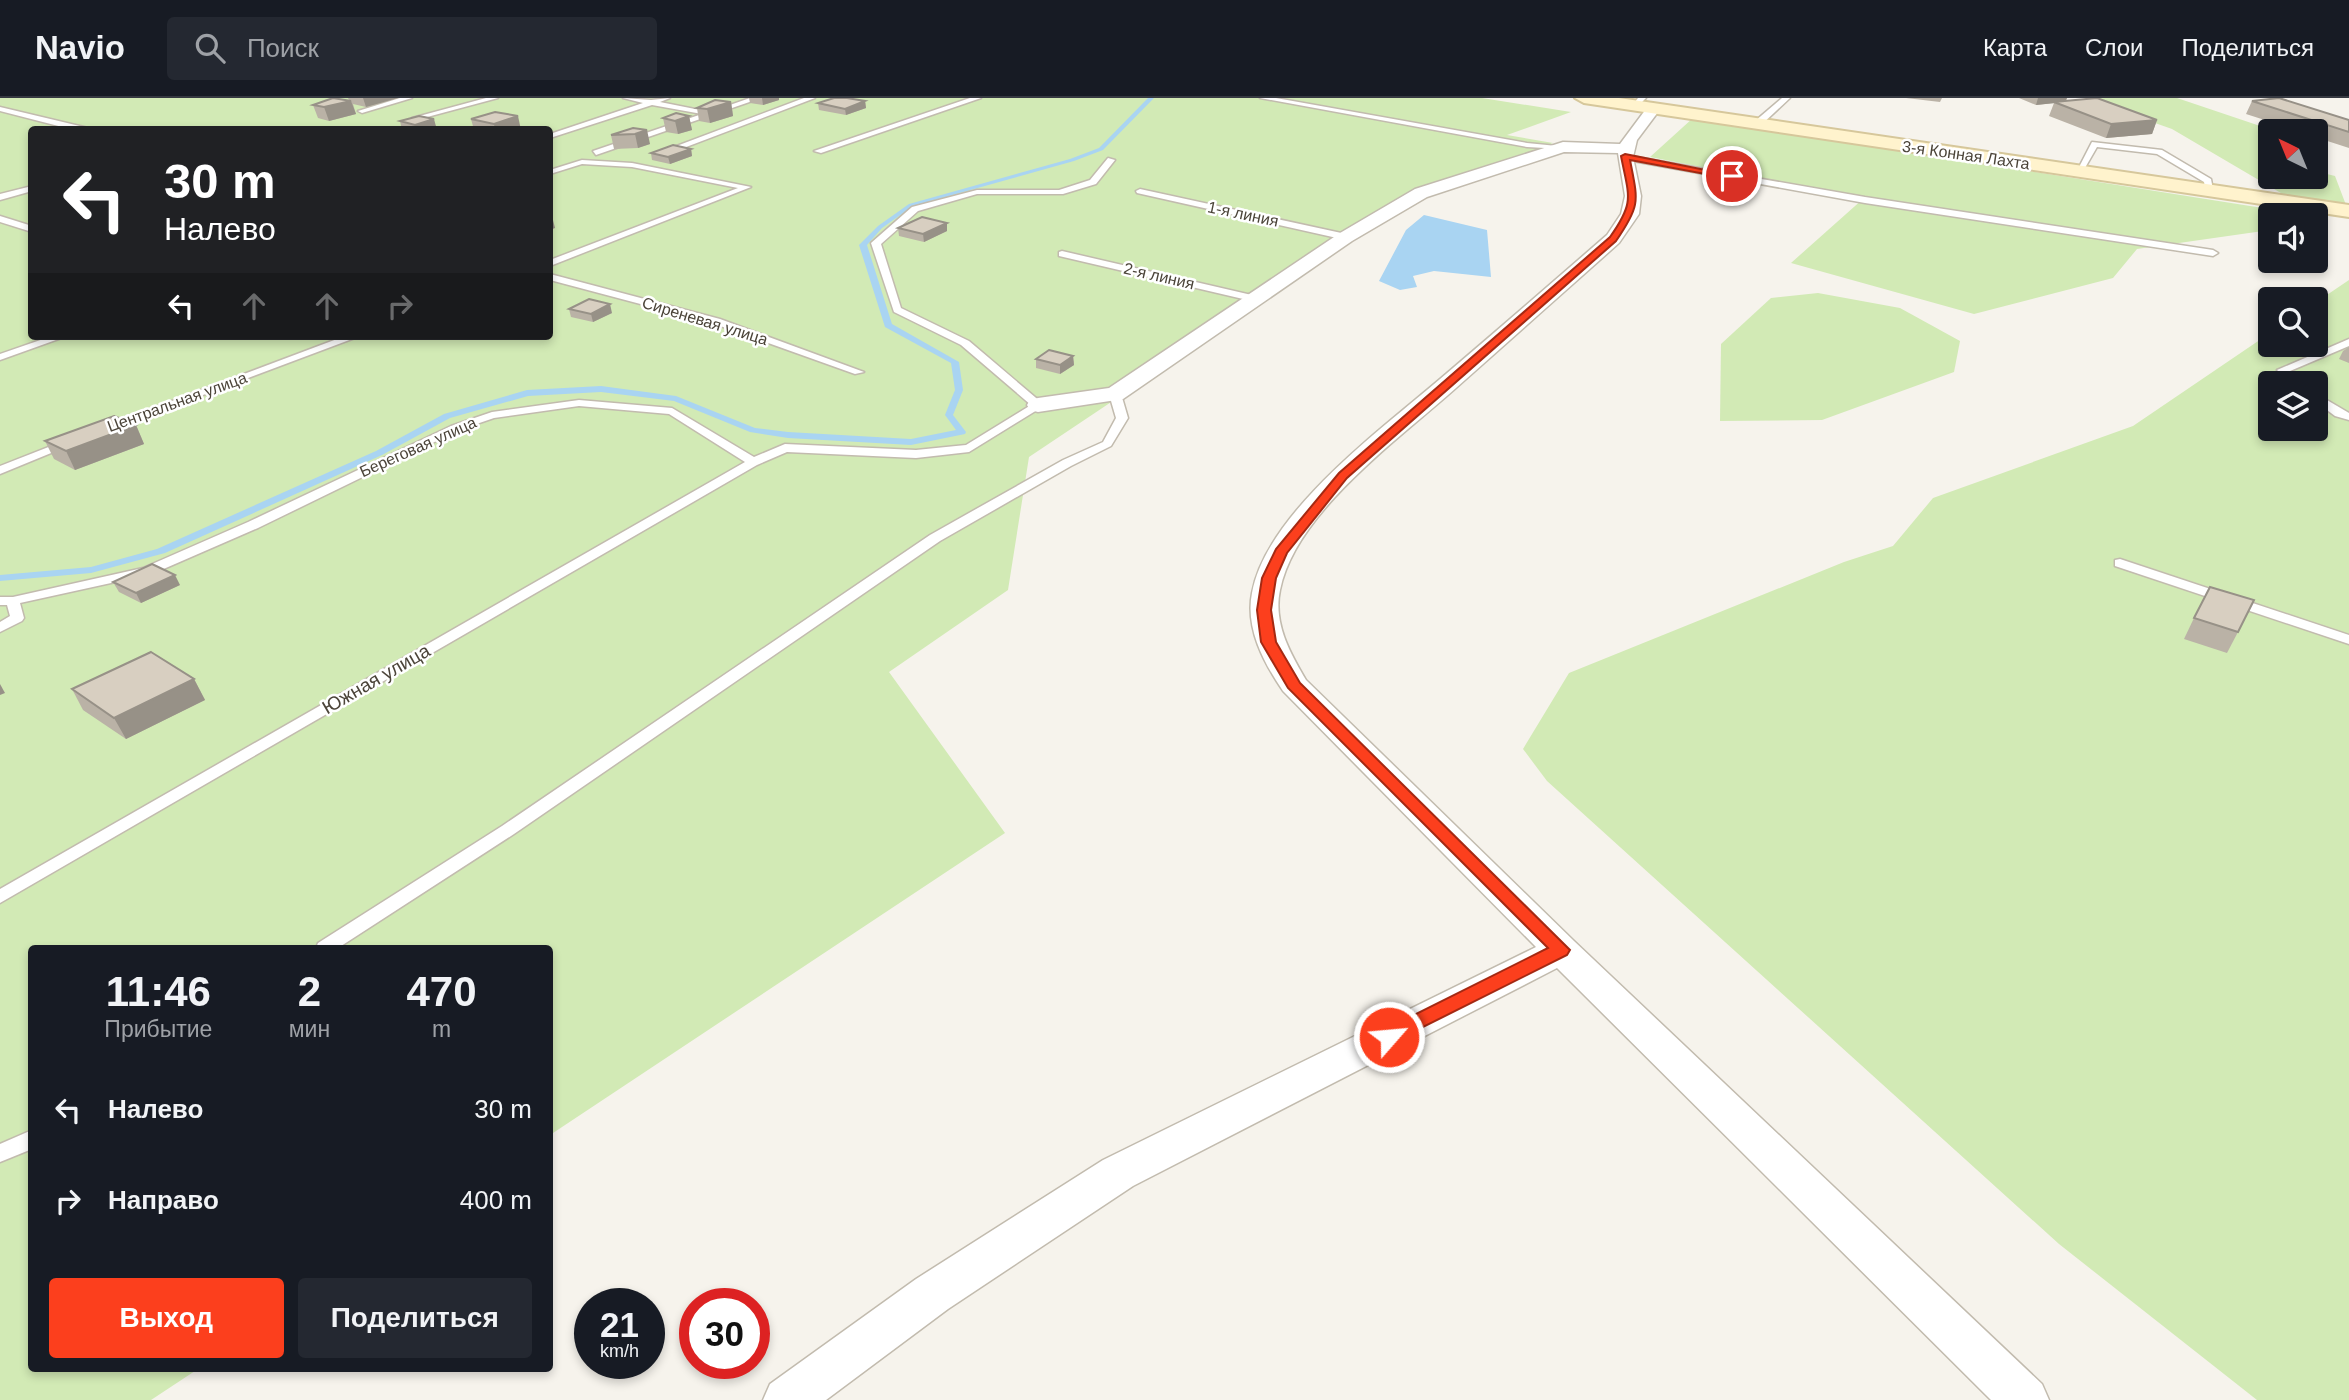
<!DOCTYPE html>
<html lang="ru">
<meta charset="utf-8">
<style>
:root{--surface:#171b24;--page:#242831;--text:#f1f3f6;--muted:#9ea1a6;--line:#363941;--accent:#fc3f1d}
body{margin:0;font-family:Helvetica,sans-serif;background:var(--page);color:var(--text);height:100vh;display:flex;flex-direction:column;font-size:26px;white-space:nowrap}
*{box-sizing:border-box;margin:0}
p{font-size:23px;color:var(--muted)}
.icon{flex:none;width:38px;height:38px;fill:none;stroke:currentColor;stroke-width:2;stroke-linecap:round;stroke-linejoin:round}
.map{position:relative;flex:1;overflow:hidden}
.drawer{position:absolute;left:28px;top:847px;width:525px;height:427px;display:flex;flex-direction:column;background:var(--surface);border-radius:7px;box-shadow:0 4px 10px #0003}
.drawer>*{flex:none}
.banner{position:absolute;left:28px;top:28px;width:525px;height:214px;border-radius:7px;box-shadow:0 4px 10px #0003;background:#202124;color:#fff;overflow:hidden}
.needle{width:46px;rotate:317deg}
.controls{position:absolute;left:2258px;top:21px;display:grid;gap:14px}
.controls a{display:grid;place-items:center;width:70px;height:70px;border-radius:7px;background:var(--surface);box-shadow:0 4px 10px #0003;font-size:35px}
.speed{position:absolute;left:574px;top:1190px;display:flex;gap:14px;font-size:35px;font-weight:700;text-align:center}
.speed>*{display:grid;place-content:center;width:91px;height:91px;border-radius:50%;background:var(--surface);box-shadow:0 4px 10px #0003;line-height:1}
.speed small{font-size:18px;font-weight:400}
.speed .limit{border:10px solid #d22;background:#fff;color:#111}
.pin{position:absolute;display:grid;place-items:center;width:60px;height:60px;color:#fff;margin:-30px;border:4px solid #fff;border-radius:50%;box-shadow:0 2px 7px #0007}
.me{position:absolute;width:77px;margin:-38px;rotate:63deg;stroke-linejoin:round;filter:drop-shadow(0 0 5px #0008)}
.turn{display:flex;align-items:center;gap:24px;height:147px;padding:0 21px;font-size:32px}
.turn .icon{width:91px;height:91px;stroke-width:2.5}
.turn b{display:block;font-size:49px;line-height:60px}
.lanes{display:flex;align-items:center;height:66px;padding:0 21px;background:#0003;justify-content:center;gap:35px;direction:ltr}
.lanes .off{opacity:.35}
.eta{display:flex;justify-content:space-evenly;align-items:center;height:119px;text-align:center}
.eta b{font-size:42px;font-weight:700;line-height:49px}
.primary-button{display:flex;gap:14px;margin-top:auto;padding:14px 21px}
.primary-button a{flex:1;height:80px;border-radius:7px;background:var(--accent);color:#fff;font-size:28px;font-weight:700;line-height:80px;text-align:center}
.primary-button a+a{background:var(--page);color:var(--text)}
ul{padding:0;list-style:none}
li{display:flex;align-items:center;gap:21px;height:91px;padding:0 21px}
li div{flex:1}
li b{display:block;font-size:26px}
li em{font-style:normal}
header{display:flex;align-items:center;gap:42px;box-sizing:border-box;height:98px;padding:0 35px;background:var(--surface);border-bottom:2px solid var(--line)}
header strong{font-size:33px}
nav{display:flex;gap:38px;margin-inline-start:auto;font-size:24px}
.search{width:490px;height:63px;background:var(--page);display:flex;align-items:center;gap:18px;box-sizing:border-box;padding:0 24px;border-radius:7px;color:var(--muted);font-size:26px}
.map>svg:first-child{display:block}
.green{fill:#d2eab5;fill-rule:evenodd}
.water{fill:#a9d4f2}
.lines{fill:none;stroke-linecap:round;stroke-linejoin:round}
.stream{fill:#a9d4f2;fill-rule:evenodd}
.service-casing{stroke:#c2bbae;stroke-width:3}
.minor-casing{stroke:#c2bbae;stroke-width:3}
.secondary-casing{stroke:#d6c79b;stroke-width:4}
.service{fill:#fff;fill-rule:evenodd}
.minor{fill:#fff;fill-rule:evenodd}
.secondary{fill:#fff3cd;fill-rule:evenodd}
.wall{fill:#bab2a6}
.shaded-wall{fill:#979187}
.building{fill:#d8cfc1;stroke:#979187;stroke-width:2}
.route{fill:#fc3f1d;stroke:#a42913;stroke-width:2}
.labels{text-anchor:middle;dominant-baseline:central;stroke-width:5;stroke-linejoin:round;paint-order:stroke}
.far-street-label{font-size:16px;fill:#4b4439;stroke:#fff}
.street-label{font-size:19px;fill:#4b4439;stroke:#fff}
</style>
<header>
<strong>Navio</strong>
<div class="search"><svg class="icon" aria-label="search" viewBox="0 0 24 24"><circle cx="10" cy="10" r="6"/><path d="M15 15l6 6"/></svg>Поиск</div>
<nav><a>Карта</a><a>Слои</a><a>Поделиться</a></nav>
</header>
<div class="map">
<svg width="2349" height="1302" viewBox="0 0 2349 1302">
<rect width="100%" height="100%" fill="#f6f3ec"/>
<!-- green -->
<g class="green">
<path d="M0,0H1482L1571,14L1507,37L1553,45L1424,95L1029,359L1008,492L889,574L1005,735L550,1037V850H32V1270L198,1271L151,1302H0ZM32,32H550V238H32Z"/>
<polygon points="2084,0 2177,0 2275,33 2270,33 2270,58 2263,59 2270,61 2270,79 2315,79 2315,73 2335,78 2346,107 2286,98 2172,31"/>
<polygon points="1693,20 2307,117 2270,117 2270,132 2137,151 2113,180 1974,216 1791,165 1864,100 1650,59"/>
<path d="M2349,182V1302H2257L2059,1146L1547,683L1523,651L1569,575L1844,464L1893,448L1933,400L2133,328L2270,235V247H2315V205ZM2270,285H2315V331H2270Z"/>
<polygon points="1818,195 1900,210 1960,243 1954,274 1822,322 1720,323 1721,246 1771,200"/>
</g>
<!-- water -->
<polygon class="water" points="1424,117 1487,132 1491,179 1434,173 1413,178 1417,189 1400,192 1379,183 1406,132"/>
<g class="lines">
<!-- stream -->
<polygon class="stream" points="1148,0 1154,0 1103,52 1074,63 913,108 882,130 867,147 892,226 959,264 963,292 953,317 966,334 965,336 911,347 788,340 750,334 674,303 601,294 528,298 450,320 382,357 165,455 91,475 0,483 0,477 91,469 157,451 376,353 444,316 527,292 601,288 676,298 755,330 788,334 911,341 956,332 945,317 955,292 951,265 885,229 859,147 878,128 909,106 1070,61 1099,50"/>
<!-- service casing -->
<g class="service-casing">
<g id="service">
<polygon points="400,0 412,0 362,15 358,13"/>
<polygon points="486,0 498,0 416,22 412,20"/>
<polygon points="623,0 651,2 670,0 660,4 710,14 750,0 761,0 596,57 593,53 702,16 652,7 550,40 550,36 643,5"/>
<polygon points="804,0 815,0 665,57 658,55"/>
<polygon points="970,0 981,0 821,55 814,53"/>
<polygon points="1260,0 1276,0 1527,45 1567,49 1563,51 1527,49"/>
<polygon points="1638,0 1646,0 1637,9 1631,9"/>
<polygon points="1782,0 1790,0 1760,28 1754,28 1754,24"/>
<polygon points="0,9 88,30 88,32 74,32 0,13"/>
<polygon points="2092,44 2162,52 2211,81 2213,92 2206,94 2204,84 2157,56 2097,49 2082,75 2076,75"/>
<polygon points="1625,57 1865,99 2213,152 2218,155 2213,158 1865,105 1622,61"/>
<polygon points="1108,60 1115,62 1096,86 1063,96 977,96 918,113 881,146 901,210 969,243 1042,305 1042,309 969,354 916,360 787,354 757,367 0,805 0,791 745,364 669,316 579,308 494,320 459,332 258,430 152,476 20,505 24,520 22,523 0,534 0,524 10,518 7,507 0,507 0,499 13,499 143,470 248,424 451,328 492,314 579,302 672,310 754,359 785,346 916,352 966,347 1031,307 961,247 894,214 871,145 912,109 977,92 1059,92 1090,82"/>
<polygon points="582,62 632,65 751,89 550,168 550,162 738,90 632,69 582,66 550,76 550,72"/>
<polygon points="32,88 32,93 0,102 0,96"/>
<polygon points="1140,91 1346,136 1350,139 1346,142 1137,95 1136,93"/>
<polygon points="0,118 32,128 32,134 0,124"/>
<polygon points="1062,153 1256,198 1261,201 1256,204 1059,158 1059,154"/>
<polygon points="550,176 720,221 864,274 855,276 712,225 550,182"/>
<polygon points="52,238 67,238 0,262 0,256"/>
<polygon points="345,238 360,238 110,332 100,330"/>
<polygon points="2349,241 2349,248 2290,273 2304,285 2292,285 2277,272"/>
<polygon points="1115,293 1121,296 1128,320 1111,348 1071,368 940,443 514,736 338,850 316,850 318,845 502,728 930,437 1063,362 1103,344 1116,320 1109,296"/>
<polygon points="2315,295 2349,315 2349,322 2335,318 2315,303"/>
<polygon points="69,341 75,344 73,346 0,376 0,368"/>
<polygon points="2120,461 2349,537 2349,546 2115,468 2115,462"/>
<polygon points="32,1032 32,1051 0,1064 0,1046"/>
</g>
</g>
<!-- minor casing -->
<g class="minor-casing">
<path id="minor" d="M1654,6L1661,10L1637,42L1633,59L1641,98L1639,116L1619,145C1565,193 1510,242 1456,290C1399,341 1295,415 1280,492C1273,525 1290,555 1306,582L1574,843L2042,1286L2049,1302H1991L1557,870L1133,1088L948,1211L826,1302H763L770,1286L916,1181L1103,1062L1536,849L1283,593C1264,565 1245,530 1252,495C1267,413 1386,328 1446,276C1500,230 1553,184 1607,137L1621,116L1625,98L1618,55L1564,54L1427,99L1352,143L1123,301L1038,314L1030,312L1027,307L1030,302L1038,300L1109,290L1340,135L1415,91L1563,44L1620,46L1649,7Z"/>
</g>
<!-- secondary casing -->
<g class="secondary-casing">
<polygon id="secondary" points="1575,0 1619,0 2349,107 2349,119 1584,5"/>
</g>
<!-- service -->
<use href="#service" class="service"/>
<!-- minor -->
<use href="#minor" class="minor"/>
<!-- secondary -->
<use href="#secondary" class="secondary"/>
</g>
<!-- wall -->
<g class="wall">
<polygon points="348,0 398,0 366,9 353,6 356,16 329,23 318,20 313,7 349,2"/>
<polygon points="749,0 779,0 779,2 763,7 750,5"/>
<polygon points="1906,0 1942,0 1940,4"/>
<polygon points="2019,0 2067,0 2066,3 2157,22 2152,36 2106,40 2049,18 2054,5 2036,7"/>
<polygon points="865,3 866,10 846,17 819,12 818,5"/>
<polygon points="2252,3 2349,22 2349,50 2315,39 2315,33 2299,33 2246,16"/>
<polygon points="731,4 733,18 710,25 699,23 697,10"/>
<polygon points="689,18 692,32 678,36 666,34 663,20"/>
<polygon points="471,21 521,32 474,32"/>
<polygon points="400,23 437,32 402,32"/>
<polygon points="633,30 650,46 638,50 614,51 611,37"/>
<polygon points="691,51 692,58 670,66 652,62 651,55"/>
<polygon points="947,125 947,133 924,144 899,138 898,130"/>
<polygon points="569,211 612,215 593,224 571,219"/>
<polygon points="2349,249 2349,265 2339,261 2343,253"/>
<polygon points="1073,258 1074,267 1060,276 1036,270 1036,261"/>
<polygon points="136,327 144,346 75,372 54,361 45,343"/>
<polygon points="113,484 180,487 141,505 119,494"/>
<polygon points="2194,520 2238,534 2227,555 2184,541"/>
<polygon points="194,581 205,602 126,641 83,612 72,591"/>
</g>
<!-- shaded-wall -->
<g class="shaded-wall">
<polygon points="363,0 398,0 366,9"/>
<polygon points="762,0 779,0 779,2 763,7"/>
<polygon points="2038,0 2067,0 2065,4 2036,7"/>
<polygon points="351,3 356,16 329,23 324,9"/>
<polygon points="865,3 866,10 846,17 845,11"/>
<polygon points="731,4 733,18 710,25 707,11"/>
<polygon points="518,18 521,32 495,32 494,26"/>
<polygon points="689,18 692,32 678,36 675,23"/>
<polygon points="434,21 437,32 416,32 415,27"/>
<polygon points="2157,22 2152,36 2106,40 2111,26"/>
<polygon points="647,32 650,46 638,50 635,36"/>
<polygon points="691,51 692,58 670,66 668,59"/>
<polygon points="553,122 555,130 550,132 550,123"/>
<polygon points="947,125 947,133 924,144 923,136"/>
<polygon points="610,206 612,215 593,224 591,216"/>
<polygon points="1073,258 1074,267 1060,276 1060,267"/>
<polygon points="136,327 144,346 75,372 66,353"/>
<polygon points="175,477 180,487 141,505 136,495"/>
<polygon points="194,581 205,602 126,641 114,620"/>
<polygon points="0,586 5,595 0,597"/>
</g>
<!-- building -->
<g class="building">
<polygon points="333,0 351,3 324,9 313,7"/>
<polygon points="834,0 847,0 865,3 845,11 818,5"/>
<polygon points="2097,0 2157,22 2111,26 2054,4"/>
<polygon points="2279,0 2349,22 2349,34 2252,3"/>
<polygon points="715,2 731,4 707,11 697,10"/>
<polygon points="495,14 518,18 494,26 471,21"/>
<polygon points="676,15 689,18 675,23 663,20"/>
<polygon points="419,18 434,21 415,27 400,23"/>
<polygon points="633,30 647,32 635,36 611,37"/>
<polygon points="673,47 691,51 668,59 651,55"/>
<polygon points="922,119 947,125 923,136 898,130"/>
<polygon points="589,201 610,206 591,216 569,211"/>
<polygon points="1049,252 1073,258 1060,267 1036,261"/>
<polygon points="114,318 136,327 66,353 45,343"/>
<polygon points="152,466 175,477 136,495 113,484"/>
<polygon points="2210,489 2254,502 2238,534 2194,520"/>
<polygon points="151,554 194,581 114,620 72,591"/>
</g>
<!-- route -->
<path class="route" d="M1625,56L1736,78L1732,81L1630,62C1638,103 1641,107 1616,143L1347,380L1287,455L1276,480L1271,512L1276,544L1300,585L1570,852L1567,857L1389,946L1382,944L1379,939L1382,933L1548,850L1288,590L1261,544L1257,512L1262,480L1276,451L1339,375L1610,139C1635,104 1629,99 1621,58Z"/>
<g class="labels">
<!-- far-street labels -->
<g class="far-street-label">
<text transform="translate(1966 57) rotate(8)">3-я Конная Лахта</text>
<text transform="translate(1243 116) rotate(12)">1-я линия</text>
<text transform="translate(1159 178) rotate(13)">2-я линия</text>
<text transform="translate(705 223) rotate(17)">Сиреневая улица</text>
<text transform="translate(177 304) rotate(-20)">Центральная улица</text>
<text transform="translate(418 349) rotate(-24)">Береговая улица</text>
</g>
<!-- street labels -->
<g class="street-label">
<text transform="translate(376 581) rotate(-30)">Южная улица</text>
</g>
</g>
</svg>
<div class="controls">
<a><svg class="needle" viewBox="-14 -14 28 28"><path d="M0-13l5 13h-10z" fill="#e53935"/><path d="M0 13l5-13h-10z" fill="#9ea1a6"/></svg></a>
<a><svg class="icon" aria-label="sound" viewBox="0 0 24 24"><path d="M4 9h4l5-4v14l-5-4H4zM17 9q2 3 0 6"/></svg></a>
<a><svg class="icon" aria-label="search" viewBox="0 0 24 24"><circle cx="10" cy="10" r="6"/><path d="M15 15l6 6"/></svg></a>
<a><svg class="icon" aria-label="layers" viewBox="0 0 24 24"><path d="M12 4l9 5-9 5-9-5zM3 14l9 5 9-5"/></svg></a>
</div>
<div class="speed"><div>21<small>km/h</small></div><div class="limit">30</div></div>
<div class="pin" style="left:1732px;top:78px;background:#d93025"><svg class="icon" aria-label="arrive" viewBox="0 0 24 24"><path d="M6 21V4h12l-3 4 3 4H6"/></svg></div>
<svg class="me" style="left:1389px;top:939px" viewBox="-20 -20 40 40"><circle r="17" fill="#fc3f1d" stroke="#fff" stroke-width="3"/><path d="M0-11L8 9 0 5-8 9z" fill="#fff"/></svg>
<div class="banner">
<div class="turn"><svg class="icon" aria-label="left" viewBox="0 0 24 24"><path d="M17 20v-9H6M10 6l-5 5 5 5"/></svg><div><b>30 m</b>Налево</div></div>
<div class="lanes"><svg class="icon" aria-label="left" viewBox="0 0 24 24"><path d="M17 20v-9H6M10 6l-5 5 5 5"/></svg><svg class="icon off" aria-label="ahead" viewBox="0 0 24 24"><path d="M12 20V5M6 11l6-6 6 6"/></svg><svg class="icon off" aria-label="ahead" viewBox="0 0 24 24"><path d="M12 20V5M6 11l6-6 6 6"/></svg><svg class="icon off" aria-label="right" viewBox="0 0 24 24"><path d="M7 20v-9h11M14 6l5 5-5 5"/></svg></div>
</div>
<section class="drawer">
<div class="eta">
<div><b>11:46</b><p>Прибытие</p></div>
<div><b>2</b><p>мин</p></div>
<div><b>470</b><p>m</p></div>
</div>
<ul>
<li><svg class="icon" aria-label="left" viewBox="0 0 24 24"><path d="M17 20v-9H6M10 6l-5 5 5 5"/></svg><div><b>Налево</b></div><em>30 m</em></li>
<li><svg class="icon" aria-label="right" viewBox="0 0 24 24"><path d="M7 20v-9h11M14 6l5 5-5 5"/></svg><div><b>Направо</b></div><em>400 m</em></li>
</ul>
<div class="primary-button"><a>Выход</a><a>Поделиться</a></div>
</section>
</div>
